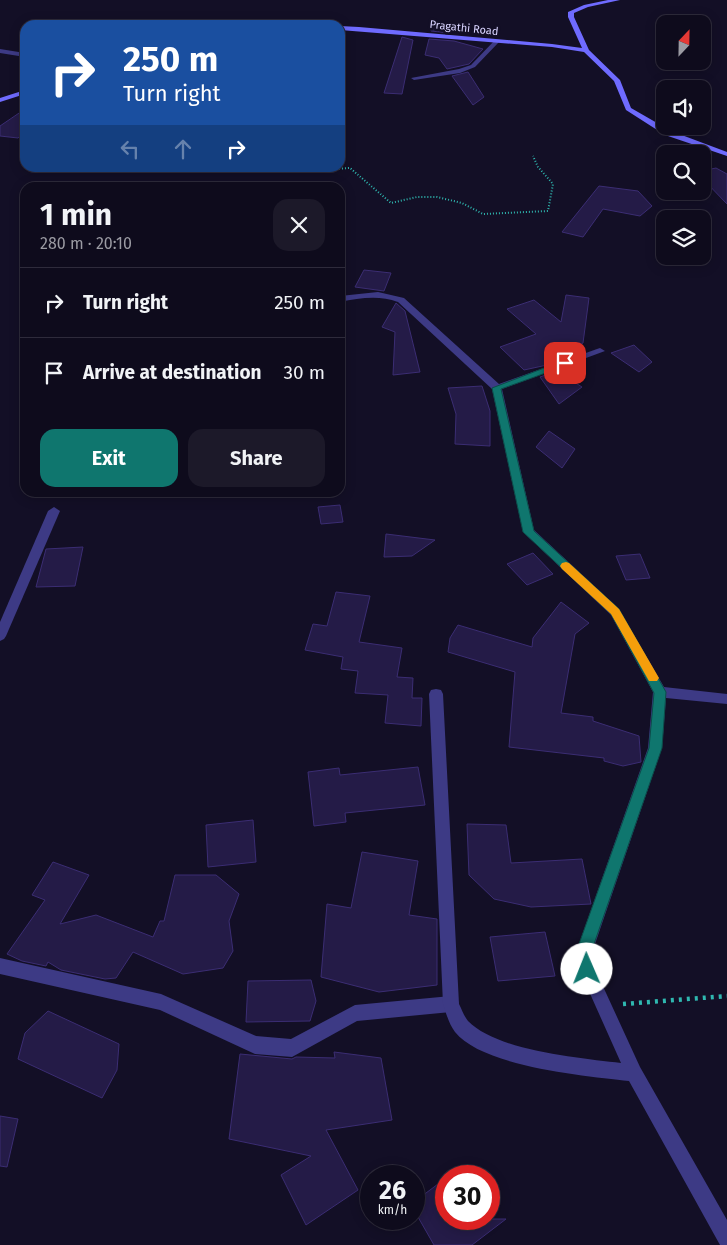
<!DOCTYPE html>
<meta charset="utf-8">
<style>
:root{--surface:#0e0b1c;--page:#1c1929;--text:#f1f3f6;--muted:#9b9ba3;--line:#2e2b3b;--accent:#0f766e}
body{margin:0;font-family:"Fira Sans",sans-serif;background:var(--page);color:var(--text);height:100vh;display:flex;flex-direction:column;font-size:19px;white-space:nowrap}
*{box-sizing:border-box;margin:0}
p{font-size:16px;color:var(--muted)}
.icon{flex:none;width:28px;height:28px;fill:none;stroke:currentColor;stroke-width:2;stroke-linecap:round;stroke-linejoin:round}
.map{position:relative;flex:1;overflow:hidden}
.panel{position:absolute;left:20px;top:182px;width:325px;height:315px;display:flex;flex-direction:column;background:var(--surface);border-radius:15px;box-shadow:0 2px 12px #0003,0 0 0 1px var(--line)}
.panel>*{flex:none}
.hud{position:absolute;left:20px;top:20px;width:325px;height:152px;border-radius:15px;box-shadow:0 2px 12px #0003,0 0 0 1px var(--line);background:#1a4fa0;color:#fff;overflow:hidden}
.needle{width:32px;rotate:22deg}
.tools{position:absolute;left:656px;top:15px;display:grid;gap:10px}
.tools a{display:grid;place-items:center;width:55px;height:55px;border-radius:10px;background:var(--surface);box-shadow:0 2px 12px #0003,0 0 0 1px var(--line);font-size:25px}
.speed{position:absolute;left:360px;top:1165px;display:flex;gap:10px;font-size:25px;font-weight:700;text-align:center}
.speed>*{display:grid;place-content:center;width:65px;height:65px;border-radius:50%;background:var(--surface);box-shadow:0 2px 12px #0003,0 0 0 1px var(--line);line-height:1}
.speed small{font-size:12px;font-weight:400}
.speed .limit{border:8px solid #d22;background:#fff;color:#111}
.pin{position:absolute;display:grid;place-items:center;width:42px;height:42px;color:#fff;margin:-21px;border-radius:10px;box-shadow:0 2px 8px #0006}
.me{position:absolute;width:55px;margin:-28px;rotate:359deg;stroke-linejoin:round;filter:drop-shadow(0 0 4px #0008)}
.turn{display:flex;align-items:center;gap:18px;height:105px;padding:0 20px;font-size:22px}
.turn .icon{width:65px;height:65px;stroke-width:2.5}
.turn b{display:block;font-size:35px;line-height:42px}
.lanes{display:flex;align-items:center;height:48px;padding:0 20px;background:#0003;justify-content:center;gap:25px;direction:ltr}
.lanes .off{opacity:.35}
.round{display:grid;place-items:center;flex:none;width:52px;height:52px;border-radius:15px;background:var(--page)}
.head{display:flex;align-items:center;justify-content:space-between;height:85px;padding:0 20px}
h1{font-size:30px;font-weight:700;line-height:38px}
.action{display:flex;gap:10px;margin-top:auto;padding:10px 20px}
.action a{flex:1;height:58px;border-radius:15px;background:var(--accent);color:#fff;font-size:20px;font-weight:700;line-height:58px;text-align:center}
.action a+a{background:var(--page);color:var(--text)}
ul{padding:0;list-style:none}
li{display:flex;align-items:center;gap:15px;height:70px;padding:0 20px;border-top:1px solid var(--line)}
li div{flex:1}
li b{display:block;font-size:19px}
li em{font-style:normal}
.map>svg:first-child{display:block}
.building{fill:#241b47;stroke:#3b2d73}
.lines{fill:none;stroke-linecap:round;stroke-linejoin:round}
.path-far1{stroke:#2fb8b0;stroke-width:2;stroke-dasharray:1 2;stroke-linecap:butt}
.path{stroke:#2fb8b0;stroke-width:4.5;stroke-dasharray:3 5;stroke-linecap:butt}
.lane{fill:#3d3a85;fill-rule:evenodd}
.street{fill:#3d3a85;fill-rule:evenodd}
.secondary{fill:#6f6bff;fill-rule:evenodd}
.route{fill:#0f766e;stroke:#0a4d48}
.slow{fill:#f59e0b}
.labels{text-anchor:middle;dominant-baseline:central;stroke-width:5;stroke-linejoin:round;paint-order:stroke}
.far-street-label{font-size:11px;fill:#d9d4ff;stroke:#130f26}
</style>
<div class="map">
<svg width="727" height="1245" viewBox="0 0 727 1245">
<rect width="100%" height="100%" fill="#130f26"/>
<!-- building -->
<g class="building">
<polygon points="433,22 452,23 450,33 431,31"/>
<polygon points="402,37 413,40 402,94 384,93"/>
<polygon points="429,39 454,41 483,49 469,64 447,69 439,58 425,55"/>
<polygon points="468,72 484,97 473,105 452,76"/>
<polygon points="25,109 25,132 18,138 0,136 0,126"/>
<polygon points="716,168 727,174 727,204 702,178 702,171"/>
<polygon points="599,186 638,191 652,206 640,216 603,209 583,237 562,232"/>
<polygon points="364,270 391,273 384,291 355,287"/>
<polygon points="566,295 589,298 583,343 546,364 547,365 524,370 500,347 536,334 507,309 534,300 561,322"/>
<polygon points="396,303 405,311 420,372 393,375 395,332 382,327"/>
<polygon points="634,345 652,362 639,372 611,353"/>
<polygon points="557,371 582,387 559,404 540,377"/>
<polygon points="482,386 490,411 490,446 455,444 456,414 448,388"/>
<polygon points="549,431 575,449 562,468 536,447"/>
<polygon points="340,505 343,522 321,524 318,507"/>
<polygon points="386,534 435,540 412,556 384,557"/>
<polygon points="83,547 75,586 36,587 46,549"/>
<polygon points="533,553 553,574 527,585 507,564"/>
<polygon points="640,554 650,578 626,580 616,556"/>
<polygon points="336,592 370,596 359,642 402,648 397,677 413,678 412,698 422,698 421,726 385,723 388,695 355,693 358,671 341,669 343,657 305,650 313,624 327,626"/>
<polygon points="561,602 589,623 575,634 561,713 593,717 593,721 639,736 641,762 623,766 604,761 604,758 509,747 515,672 448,652 450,638 458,625 532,647 533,638"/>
<polygon points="418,767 425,805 345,813 346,822 314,826 308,772 339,768 340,775"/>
<polygon points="253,820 256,862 208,867 206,825"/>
<polygon points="467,824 506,825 511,863 582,859 591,904 531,907 494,899 469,875"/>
<polygon points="362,852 418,861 409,915 437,919 437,985 379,992 321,977 327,904 351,908"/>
<polygon points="53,862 89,875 60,924 96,915 153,937 160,921 164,921 175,875 216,875 239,894 229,921 233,951 223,968 183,974 133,952 116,978 105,979 61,970 48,962 46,966 22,961 7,954 45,900 32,895"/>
<polygon points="545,932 555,976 498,981 490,937"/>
<polygon points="311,980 316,1001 310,1021 246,1022 248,981"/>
<polygon points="48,1011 119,1044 117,1070 102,1098 18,1059 25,1033"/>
<polygon points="334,1052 381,1058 392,1120 326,1130 358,1190 306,1225 281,1175 311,1156 229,1139 240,1054 292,1059 296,1057 335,1058"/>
<polygon points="0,1116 18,1119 7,1167 0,1166"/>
<polygon points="446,1178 446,1219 506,1219 472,1245 434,1245 414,1210 414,1202"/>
</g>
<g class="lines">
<!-- path-far1 -->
<polyline class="path-far1" points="315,170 350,168 391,203 417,197 437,197 462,203 483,214 548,211 553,184 538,167 533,156"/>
<!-- path -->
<polyline class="path" points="623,1004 727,996"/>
<!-- lane -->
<polygon class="lane" points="0,958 161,994 256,1036 291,1039 355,1005 451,996 457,998 459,1004 457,1010 451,1012 357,1021 292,1057 255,1054 160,1010 0,974"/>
<!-- street -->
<g class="street">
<polygon points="494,41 499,42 475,67 460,73 414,80 411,78 459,69 471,65"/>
<polygon points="0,49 25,53 25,57 0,53"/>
<path d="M378,292L404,298L499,384L597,349L600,348L605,351L502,389L534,530L619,609L664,687L727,694V704L666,698L662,748L595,944V969L640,1067L727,1220V1245H720L629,1081C586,1076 483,1067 455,1032C449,1024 446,1013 443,1004L429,694L431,690L436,689L441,690L443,694L459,1004C462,1010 464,1016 468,1021C497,1051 580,1058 621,1063L579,969V944L648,748L653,692L611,615L523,532L492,389L398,302C379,295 360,298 340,302V296Z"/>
<polygon points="54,507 60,511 6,636 4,639 0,641 0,622 48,511"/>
</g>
<!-- secondary -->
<g class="secondary">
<polygon points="608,0 620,0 588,7 574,13 574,17 589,50 620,80 631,108 671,131 727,152 727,156 665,135 626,110 614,81 584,52 552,47 340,30 340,26 359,27 552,44 582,48 568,17 568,12 584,5"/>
<polygon points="159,20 244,23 247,25 129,25"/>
<polygon points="25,90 25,94 0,102 0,98"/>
</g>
</g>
<!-- route -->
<polygon class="route" points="565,360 568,361 568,365 501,389 534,531 619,609 666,692 662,748 594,944 595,969 593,974 587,977 582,974 580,969 579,944 649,748 654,693 611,614 523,532 492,388"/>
<!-- slow -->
<polygon class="slow" points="566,562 569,563 619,609 659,678 657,681 649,681 611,614 562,569 560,566 562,563"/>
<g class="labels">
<!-- far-street labels -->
<g class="far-street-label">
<text transform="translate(464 28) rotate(6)">Pragathi Road</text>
</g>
</g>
</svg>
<div class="tools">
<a><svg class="needle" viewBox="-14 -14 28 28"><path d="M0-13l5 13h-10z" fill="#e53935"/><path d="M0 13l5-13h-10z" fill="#9b9ba3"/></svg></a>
<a><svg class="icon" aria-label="sound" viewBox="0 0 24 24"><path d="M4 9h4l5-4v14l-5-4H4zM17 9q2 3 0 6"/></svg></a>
<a><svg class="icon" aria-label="search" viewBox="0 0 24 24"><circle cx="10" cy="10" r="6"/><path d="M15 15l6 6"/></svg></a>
<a><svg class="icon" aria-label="layers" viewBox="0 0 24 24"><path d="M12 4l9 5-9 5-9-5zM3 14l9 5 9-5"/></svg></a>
</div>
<div class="speed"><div>26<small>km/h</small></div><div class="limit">30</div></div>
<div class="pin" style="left:565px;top:363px;background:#d93025"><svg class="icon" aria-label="arrive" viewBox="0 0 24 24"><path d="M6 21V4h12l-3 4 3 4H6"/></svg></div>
<svg class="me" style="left:587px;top:969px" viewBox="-20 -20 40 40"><circle r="19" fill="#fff"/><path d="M0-13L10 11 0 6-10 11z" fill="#0f766e"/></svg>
<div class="hud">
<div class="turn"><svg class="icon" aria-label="right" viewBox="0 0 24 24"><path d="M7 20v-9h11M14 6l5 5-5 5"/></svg><div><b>250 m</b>Turn right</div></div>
<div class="lanes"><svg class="icon off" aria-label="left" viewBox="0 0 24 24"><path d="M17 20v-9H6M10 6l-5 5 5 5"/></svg><svg class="icon off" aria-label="ahead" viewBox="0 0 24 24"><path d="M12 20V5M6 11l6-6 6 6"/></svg><svg class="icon" aria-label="right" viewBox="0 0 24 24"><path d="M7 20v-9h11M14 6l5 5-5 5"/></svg></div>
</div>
<section class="panel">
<div class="head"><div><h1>1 min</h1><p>280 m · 20:10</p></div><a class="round"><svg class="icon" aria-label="close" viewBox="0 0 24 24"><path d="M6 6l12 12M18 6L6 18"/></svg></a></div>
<ul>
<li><svg class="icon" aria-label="right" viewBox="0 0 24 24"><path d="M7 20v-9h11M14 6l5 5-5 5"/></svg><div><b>Turn right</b></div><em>250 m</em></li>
<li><svg class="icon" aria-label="arrive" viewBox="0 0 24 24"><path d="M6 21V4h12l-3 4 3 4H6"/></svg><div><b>Arrive at destination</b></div><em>30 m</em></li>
</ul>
<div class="action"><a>Exit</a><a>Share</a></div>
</section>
</div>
